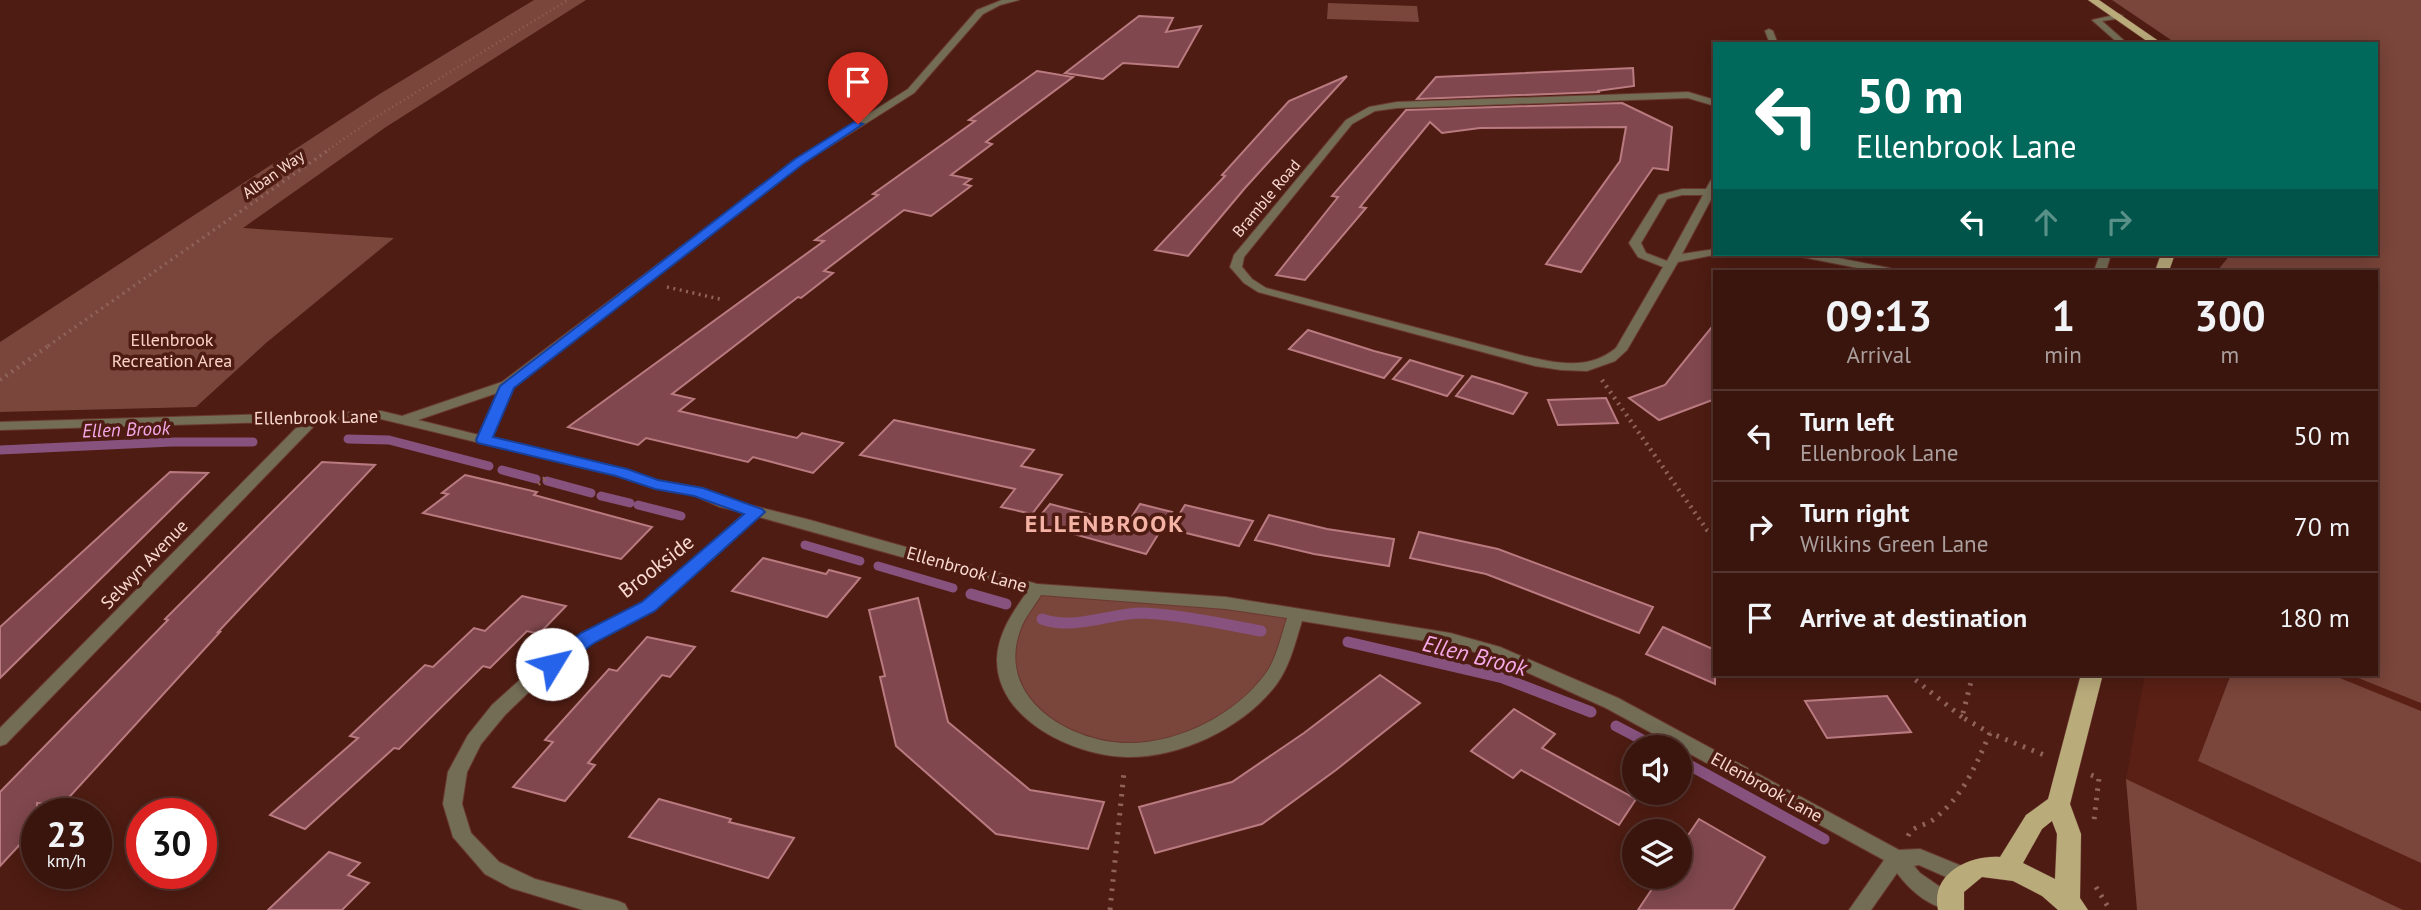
<!DOCTYPE html>
<style>
:root{--surface:#3a150e;--page:#45221c;--text:#f1f3f6;--muted:#ab9f9e;--line:#54342e}
body{margin:0;font-family:"PT Sans",sans-serif;background:var(--page);color:var(--text);height:100vh;display:flex;flex-direction:column;font-size:26px;white-space:nowrap}
*{box-sizing:border-box;margin:0}
p{font-size:23px;color:var(--muted)}
.icon{flex:none;width:38px;height:38px;fill:none;stroke:currentColor;stroke-width:2;stroke-linecap:round;stroke-linejoin:round}
.map{position:relative;flex:1;overflow:hidden}
.side{position:absolute;left:1713px;top:270px;width:665px;height:406px;display:flex;flex-direction:column;background:var(--surface);border-radius:0px;box-shadow:0 4px 18px #0003,0 0 0 2px var(--line)}
.side>*{flex:none}
.hud{position:absolute;left:1713px;top:42px;width:665px;height:214px;border-radius:0px;box-shadow:0 4px 18px #0003,0 0 0 2px var(--line);background:#00695c;color:#fff;overflow:hidden}
.tools{position:absolute;left:1622px;top:735px;display:grid;gap:14px}
.tools a{display:grid;place-items:center;width:70px;height:70px;border-radius:50%;background:var(--surface);box-shadow:0 4px 18px #0003,0 0 0 2px var(--line);font-size:35px}
.speed{position:absolute;left:21px;top:798px;display:flex;gap:14px;font-size:35px;font-weight:700;text-align:center}
.speed>*{display:grid;place-content:center;width:91px;height:91px;border-radius:50%;background:var(--surface);box-shadow:0 4px 18px #0003,0 0 0 2px var(--line);line-height:1}
.speed small{font-size:18px;font-weight:400}
.speed .limit{border:10px solid #d22;background:#fff;color:#111}
.pin{position:absolute;display:grid;place-items:center;width:60px;height:60px;color:#fff;margin:-72px -30px;border-radius:50% 50% 50% 0;rotate:-45deg;box-shadow:0 0 7px #0007}
.pin .icon{rotate:45deg}
.me{position:absolute;width:77px;margin:-38px;rotate:54deg;stroke-linejoin:round;filter:drop-shadow(0 0 5px #0008)}
.turn{display:flex;align-items:center;gap:24px;height:147px;padding:0 28px;font-size:32px}
.turn .icon{width:91px;height:91px;stroke-width:2.5}
.turn b{display:block;font-size:49px;line-height:60px}
.lanes{display:flex;align-items:center;height:66px;padding:0 28px;background:#0003;justify-content:center;gap:35px;direction:ltr}
.lanes .off{opacity:.35}
.eta{display:flex;justify-content:space-evenly;align-items:center;height:119px;text-align:center}
.eta b{font-size:42px;font-weight:700;line-height:49px}
ul{padding:0;list-style:none}
li{display:flex;align-items:center;gap:21px;height:91px;padding:0 28px;border-top:2px solid var(--line)}
li div{flex:1}
li b{display:block;font-size:26px}
li em{font-style:normal}
.map>svg:first-child{display:block}
.built{fill:#5a2015}
.green{fill:#7a453a}
.lines{fill:none;stroke-linecap:round;stroke-linejoin:round}
.stream-far1{stroke:#87527e;stroke-width:9}
.stream{stroke:#87527e;stroke-width:11}
.building{fill:#80474e;stroke:#b97a80;stroke-width:2}
.street-casing{stroke:#6a3a31;stroke-width:2}
.primary-casing{stroke:#6a3a31;stroke-width:1}
.path-far3{stroke:#8f635a;stroke-width:2.5;stroke-dasharray:1 3.5;stroke-linecap:butt}
.path-far2{stroke:#8f635a;stroke-width:3.5;stroke-dasharray:2 4.5;stroke-linecap:butt}
.path-far1{stroke:#8f635a;stroke-width:4.5;stroke-dasharray:2 5;stroke-linecap:butt}
.path{stroke:#8f635a;stroke-width:5;stroke-dasharray:2.5 7;stroke-linecap:butt}
.street{fill:#746d56;fill-rule:evenodd}
.primary{fill:#baab7b;fill-rule:evenodd}
.route{fill:#2563eb;stroke:#184099;stroke-width:2}
.labels{text-anchor:middle;dominant-baseline:central;stroke-width:7;stroke-linejoin:round;paint-order:stroke}
.far-street-label{font-size:16px;fill:#fad9d1;stroke:#4e1c12}
.park-label{font-size:18px;fill:#fcd2c8;stroke:#4e1c12}
.street-label{font-size:18px;fill:#fad9d1;stroke:#4e1c12}
.water-label{font-size:19px;font-style:italic;fill:#f6a8e9;stroke:#4e1c12}
.near-street-label{font-size:21px;fill:#fad9d1;stroke:#4e1c12}
.near-water-label{font-size:23px;font-style:italic;fill:#f6a8e9;stroke:#4e1c12}
.district-label{font-size:24px;font-weight:bold;letter-spacing:2px;fill:#f4b3a5;stroke:#4e1c12}
</style>
<div class="map">
<svg width="2421" height="910" viewBox="0 0 2421 910">
<rect width="100%" height="100%" fill="#4e1c12"/>
<!-- built -->
<polygon class="built" points="2421,134 2421,910 2137,910 2126,779 2145,674 2376,674 2376,271 2217,271 2231,254 2376,254"/>
<!-- green -->
<g class="green">
<polygon points="534,0 586,0 386,127 243,228 394,238 266,343 196,407 0,412 0,342 378,95"/>
<polygon points="2112,0 2421,0 2421,703 2348,674 2376,674 2376,271 2217,271 2231,254 2376,254 2376,44 2177,44"/>
<polygon points="1328,3 1417,6 1419,22 1327,19"/>
<polygon points="1037,589 1296,616 1272,678 1211,729 1127,750 1043,725 1006,663"/>
<polygon points="2231,674 2330,674 2421,711 2421,863 2198,761"/>
<polygon points="2126,779 2403,910 2137,910"/>
</g>
<g class="lines">
<!-- stream-far1 -->
<g class="stream-far1">
<polyline points="348,439 389,440 489,466"/>
<polyline points="0,450 172,442 253,442"/>
<polyline points="502,470 536,479"/>
<polyline points="547,481 591,493"/>
<polyline points="601,496 630,503"/>
<polyline points="638,505 681,516"/>
<polyline points="805,545 860,561"/>
<polyline points="878,566 953,588"/>
</g>
<!-- stream -->
<g class="stream">
<polyline points="971,594 1006,604"/>
<path d="M1042,619C1074,631 1109,613 1143,613C1183,615 1222,624 1261,631"/>
<polyline points="1348,642 1503,678 1591,712"/>
<polyline points="1616,726 1656,747"/>
<polyline points="1680,760 1824,839"/>
</g>
</g>
<!-- building -->
<g class="building">
<polygon points="1139,16 1173,18 1166,32 1201,26 1178,67 1123,63 1103,79 1065,73"/>
<polygon points="1633,68 1634,86 1597,91 1600,92 1417,99 1436,77"/>
<polygon points="1037,71 1073,77 986,142 992,144 951,175 971,179 964,184 971,186 931,216 904,210 824,271 833,273 801,298 798,297 672,394 694,399 679,411 797,438 802,433 843,443 813,473 753,457 748,462 646,438 638,445 568,427 824,241 815,240 878,195 873,194 975,121 969,120"/>
<polygon points="1347,76 1245,188 1188,256 1155,250 1225,176 1222,175 1289,101"/>
<polygon points="1622,103 1672,127 1668,170 1653,168 1581,272 1546,264 1620,161 1626,127 1480,128 1442,133 1430,122 1360,207 1366,208 1305,280 1276,275 1338,197 1332,196 1406,110"/>
<polygon points="1715,323 1715,399 1659,420 1629,398 1665,385"/>
<polygon points="1308,330 1374,351 1401,358 1384,378 1289,349"/>
<polygon points="1410,360 1463,376 1447,396 1393,379"/>
<polygon points="1472,376 1499,384 1527,393 1513,414 1456,396"/>
<polygon points="1606,398 1618,423 1558,425 1548,400"/>
<polygon points="894,420 1034,450 1021,466 1062,475 1032,514 1001,507 1015,489 860,455"/>
<polygon points="322,462 375,465 218,632 220,632 62,805 37,803 37,826 0,866 0,792 168,620 165,619"/>
<polygon points="170,472 208,473 0,678 0,627"/>
<polygon points="465,475 537,492 534,495 652,527 621,559 423,513 448,494 442,493"/>
<polygon points="1050,504 1127,524 1140,504 1172,512 1146,554 1034,523"/>
<polygon points="1185,505 1253,521 1239,546 1170,529"/>
<polygon points="1269,515 1327,529 1394,539 1389,566 1314,554 1255,540"/>
<polygon points="1419,532 1498,549 1653,607 1639,633 1486,574 1410,558"/>
<polygon points="763,558 826,574 829,570 860,578 827,617 732,591"/>
<polygon points="522,596 566,606 539,634 527,631 490,668 483,666 399,749 394,748 305,829 270,815 358,738 350,736 425,665 433,667 474,628 485,631"/>
<polygon points="918,598 948,722 1030,790 1104,802 1088,849 996,834 896,746 880,677 885,676 869,610"/>
<polygon points="1663,627 1715,650 1715,684 1646,654"/>
<polygon points="647,637 695,647 670,677 662,675 629,714 588,763 595,765 565,801 513,787 553,742 545,740 609,669 617,671"/>
<polygon points="1380,675 1420,703 1336,770 1262,824 1155,853 1139,807 1232,782 1304,733"/>
<polygon points="1887,696 1911,732 1827,738 1805,701"/>
<polygon points="1514,709 1555,734 1542,748 1636,799 1619,825 1521,770 1513,778 1471,751"/>
<polygon points="659,799 731,819 729,822 794,838 768,878 629,837"/>
<polygon points="1699,819 1765,857 1733,910 1638,910 1660,877 1680,877 1680,847"/>
<polygon points="329,852 360,863 348,875 369,883 342,910 268,910"/>
</g>
<g class="lines">
<!-- street casing -->
<g class="street-casing">
<g id="street">
<path d="M1002,0H1019L1000,5L983,14L914,93L802,164L513,387L492,438L626,470L657,480L702,488L730,500L810,520L1037,584L1226,597L1450,633L1500,647L1618,698L1899,850L1920,849L1969,869L1972,875L1969,881L1962,884L1919,865L1914,866L1920,873L1956,898L1959,904L1956,910C1933,910 1911,892 1897,873L1871,910H1849L1884,860L1606,708L1495,658L1450,645L1302,621C1295,643 1290,666 1276,685C1243,728 1180,758 1126,757C1075,756 996,720 997,659C998,633 1013,612 1027,592L759,517L658,607L593,643L534,687L505,715L481,744L467,772L462,804L471,833L499,862L535,879L618,901L625,904L628,910H583L511,888L485,874L453,837L443,804L448,772L468,735L492,705L522,678L581,635L647,600L745,513L720,507L693,495L655,488L617,476L381,419L319,421L6,744L0,746V728L303,421L0,430V422L381,411L402,416L502,382L796,160L908,89L977,10ZM497,393L479,435L418,420ZM1041,595L1226,609L1287,618C1281,636 1277,657 1266,673C1236,715 1177,744 1127,743C1069,742 996,698 1020,631C1024,618 1034,607 1041,595Z"/>
<polygon points="2119,14 2123,16 2122,18 2102,21 2128,44 2119,44 2092,20"/>
<polygon points="1769,29 1773,31 1778,44 1770,44 1765,31"/>
<path d="M1688,92L1715,100V106L1688,98L1397,108L1375,111L1352,124L1244,257L1242,267L1252,279L1266,288L1524,356C1556,363 1588,371 1616,348L1663,267L1638,257L1629,243L1659,195L1682,189H1706L1711,180L1715,179V192L1682,254L1715,249V254H1719L1678,262L1627,350L1615,361L1587,371L1561,370L1535,366L1258,292L1244,283L1230,267L1234,255L1346,120L1369,107L1397,102ZM1682,195H1703L1667,261L1646,253L1641,243L1667,199Z"/>
<polygon points="1796,254 1818,254 1889,268 1895,271 1873,271 1802,257"/>
<polygon points="2100,254 2111,254 2106,271 2094,271"/>
</g>
</g>
<!-- primary casing -->
<g class="primary-casing">
<g id="primary">
<polygon points="2088,0 2099,0 2163,44 2151,44"/>
<polygon points="2161,254 2175,254 2169,271 2155,271"/>
<path d="M2081,674H2103L2070,804L2081,834L2080,898L2088,910H2058L2042,896L2013,881L1982,877L1964,892V910H1938C1930,873 1970,855 2000,857L2026,815L2048,799ZM2052,821L2057,834L2055,879L2023,863L2042,829Z"/>
</g>
</g>
<!-- path-far3 -->
<polyline class="path-far3" points="325,152 371,120 568,0"/>
<!-- path-far2 -->
<g class="path-far2">
<polyline points="667,287 724,300"/>
<polyline points="48,346 327,151"/>
</g>
<!-- path-far1 -->
<g class="path-far1">
<polyline points="0,380 51,344"/>
<polyline points="1602,380 1707,530 1715,534"/>
<polyline points="538,484 548,476"/>
</g>
<!-- path -->
<g class="path">
<polyline points="1908,674 1962,717"/>
<polyline points="1973,674 1962,717 1990,733"/>
<polyline points="2091,775 2099,778 2094,820"/>
<path d="M1908,836C1913,825 1926,826 1934,819C1964,795 1975,767 1990,733L2044,755"/>
<polyline points="2096,887 2110,910"/>
<polyline points="1110,910 1124,772"/>
</g>
<!-- street -->
<use href="#street" class="street"/>
<!-- primary -->
<use href="#primary" class="primary"/>
</g>
<!-- route -->
<polygon class="route" points="854,122 863,124 803,164 514,388 493,437 627,469 658,480 703,488 762,509 765,512 655,611 594,643 559,669 545,669 542,664 545,659 581,633 642,602 744,514 694,496 655,489 616,476 478,443 476,440 500,386 795,159"/>
<g class="labels">
<!-- far-street labels -->
<g class="far-street-label">
<text transform="translate(273 174) rotate(-35)">Alban Way</text>
<text transform="translate(1266 198) rotate(-50)">Bramble Road</text>
</g>
<!-- park labels -->
<g class="park-label">
<text x="172" y="339">Ellenbrook<tspan x="172" dy="21">Recreation Area</tspan></text>
</g>
<!-- street labels -->
<g class="street-label">
<text transform="translate(316 417) rotate(-1)">Ellenbrook Lane</text>
<text transform="translate(144 564) rotate(-46)">Selwyn Avenue</text>
<text transform="translate(967 569) rotate(16)">Ellenbrook Lane</text>
<text transform="translate(1767 787) rotate(29)">Ellenbrook Lane</text>
</g>
<!-- water labels -->
<g class="water-label">
<text transform="translate(126 429) rotate(-2)">Ellen Brook</text>
</g>
<!-- near-street labels -->
<g class="near-street-label">
<text transform="translate(656 566) rotate(-38)">Brookside</text>
</g>
<!-- near-water labels -->
<g class="near-water-label">
<text transform="translate(1475 655) rotate(14)">Ellen Brook</text>
</g>
<!-- district labels -->
<g class="district-label">
<text x="1105" y="523">ELLENBROOK</text>
</g>
</g>
</svg>
<div class="tools">
<a><svg class="icon" aria-label="sound" viewBox="0 0 24 24"><path d="M4 9h4l5-4v14l-5-4H4zM17 9q2 3 0 6"/></svg></a>
<a><svg class="icon" aria-label="layers" viewBox="0 0 24 24"><path d="M12 4l9 5-9 5-9-5zM3 14l9 5 9-5"/></svg></a>
</div>
<div class="speed"><div>23<small>km/h</small></div><div class="limit">30</div></div>
<div class="pin" style="left:858px;top:124px;background:#d93025"><svg class="icon" aria-label="arrive" viewBox="0 0 24 24"><path d="M6 21V4h12l-3 4 3 4H6"/></svg></div>
<svg class="me" style="left:552px;top:664px" viewBox="-20 -20 40 40"><circle r="19" fill="#fff"/><path d="M0-13L10 11 0 6-10 11z" fill="#2563eb"/></svg>
<div class="hud">
<div class="turn"><svg class="icon" aria-label="left" viewBox="0 0 24 24"><path d="M17 20v-9H6M10 6l-5 5 5 5"/></svg><div><b>50 m</b>Ellenbrook Lane</div></div>
<div class="lanes"><svg class="icon" aria-label="left" viewBox="0 0 24 24"><path d="M17 20v-9H6M10 6l-5 5 5 5"/></svg><svg class="icon off" aria-label="ahead" viewBox="0 0 24 24"><path d="M12 20V5M6 11l6-6 6 6"/></svg><svg class="icon off" aria-label="right" viewBox="0 0 24 24"><path d="M7 20v-9h11M14 6l5 5-5 5"/></svg></div>
</div>
<section class="side">
<div class="eta">
<div><b>09:13</b><p>Arrival</p></div>
<div><b>1</b><p>min</p></div>
<div><b>300</b><p>m</p></div>
</div>
<ul>
<li><svg class="icon" aria-label="left" viewBox="0 0 24 24"><path d="M17 20v-9H6M10 6l-5 5 5 5"/></svg><div><b>Turn left</b><p>Ellenbrook Lane</p></div><em>50 m</em></li>
<li><svg class="icon" aria-label="right" viewBox="0 0 24 24"><path d="M7 20v-9h11M14 6l5 5-5 5"/></svg><div><b>Turn right</b><p>Wilkins Green Lane</p></div><em>70 m</em></li>
<li><svg class="icon" aria-label="arrive" viewBox="0 0 24 24"><path d="M6 21V4h12l-3 4 3 4H6"/></svg><div><b>Arrive at destination</b></div><em>180 m</em></li>
</ul>
</section>
</div>
